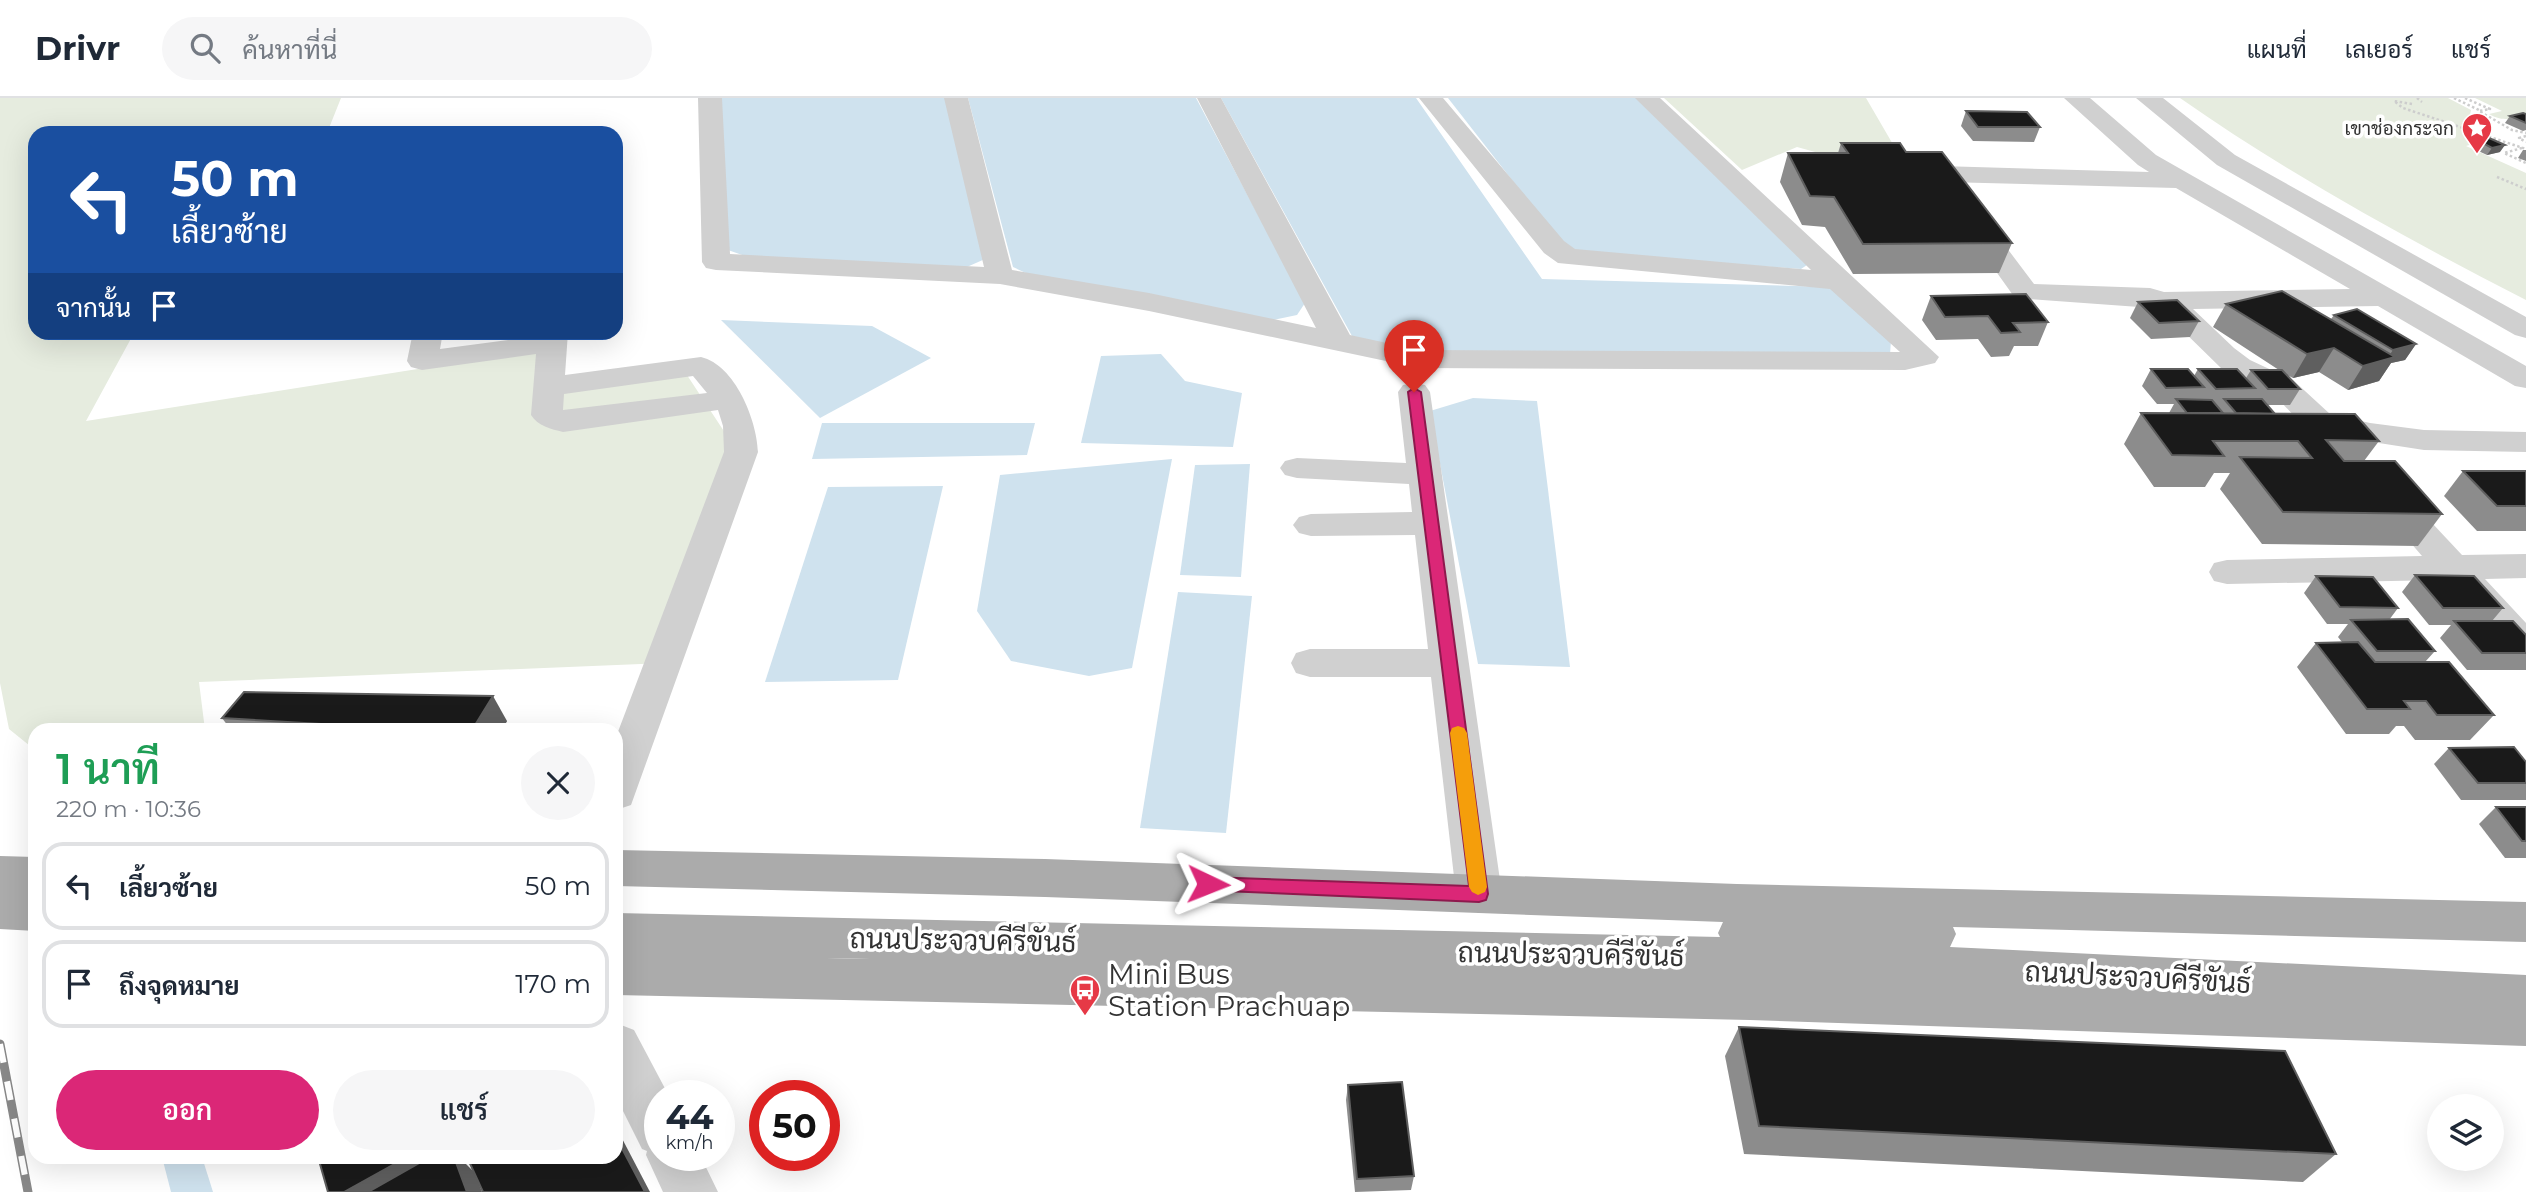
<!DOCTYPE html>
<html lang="th">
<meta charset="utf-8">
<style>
:root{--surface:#fff;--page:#f6f6f7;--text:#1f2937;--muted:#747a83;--line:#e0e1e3;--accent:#db2777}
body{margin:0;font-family:Montserrat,Sarabun,sans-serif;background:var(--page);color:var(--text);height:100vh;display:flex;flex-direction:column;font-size:26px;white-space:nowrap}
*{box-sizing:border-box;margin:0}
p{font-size:23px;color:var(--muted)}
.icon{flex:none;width:38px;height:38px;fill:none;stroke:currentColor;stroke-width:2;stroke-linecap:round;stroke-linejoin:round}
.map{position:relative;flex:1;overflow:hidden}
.details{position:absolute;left:28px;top:625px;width:595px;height:441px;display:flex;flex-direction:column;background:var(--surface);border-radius:21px;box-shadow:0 7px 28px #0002}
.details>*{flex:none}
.hud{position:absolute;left:28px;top:28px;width:595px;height:214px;border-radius:21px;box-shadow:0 7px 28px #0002;background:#1a4fa0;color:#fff;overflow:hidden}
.buttons{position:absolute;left:2427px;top:996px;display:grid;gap:14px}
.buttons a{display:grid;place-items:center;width:77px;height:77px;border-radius:50%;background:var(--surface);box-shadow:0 7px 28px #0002;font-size:35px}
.speed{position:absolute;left:644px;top:982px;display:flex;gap:14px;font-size:35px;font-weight:700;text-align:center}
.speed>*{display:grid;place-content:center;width:91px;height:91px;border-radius:50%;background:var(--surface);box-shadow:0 7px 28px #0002;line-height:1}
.speed small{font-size:18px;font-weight:400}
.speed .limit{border:10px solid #d22;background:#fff;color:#111}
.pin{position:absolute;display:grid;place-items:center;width:60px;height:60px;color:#fff;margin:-72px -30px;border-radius:50% 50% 50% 0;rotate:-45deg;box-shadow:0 0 7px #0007}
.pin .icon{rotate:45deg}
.me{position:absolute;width:77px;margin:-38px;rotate:92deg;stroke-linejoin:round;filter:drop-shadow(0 0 5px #0008)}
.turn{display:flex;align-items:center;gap:24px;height:147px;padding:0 28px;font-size:32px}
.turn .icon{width:91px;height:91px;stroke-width:2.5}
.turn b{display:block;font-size:49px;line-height:60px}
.then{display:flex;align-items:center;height:66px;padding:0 28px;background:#0003;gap:14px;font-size:26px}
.round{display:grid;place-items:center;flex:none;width:74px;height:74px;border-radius:37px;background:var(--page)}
.overview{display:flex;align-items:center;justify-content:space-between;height:119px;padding:0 28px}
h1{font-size:42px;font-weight:600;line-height:52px;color:#1e9e55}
.button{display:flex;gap:14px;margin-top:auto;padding:14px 28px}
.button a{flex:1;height:80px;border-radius:42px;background:var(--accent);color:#fff;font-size:28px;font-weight:600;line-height:80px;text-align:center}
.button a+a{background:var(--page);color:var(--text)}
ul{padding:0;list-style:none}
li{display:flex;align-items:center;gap:21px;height:88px;margin:0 14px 10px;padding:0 14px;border:4px solid var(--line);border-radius:21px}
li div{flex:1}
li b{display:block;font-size:26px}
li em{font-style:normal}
header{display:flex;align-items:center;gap:42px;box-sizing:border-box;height:98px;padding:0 35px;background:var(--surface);border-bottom:2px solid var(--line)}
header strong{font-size:33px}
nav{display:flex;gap:38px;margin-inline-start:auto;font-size:24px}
.search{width:490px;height:63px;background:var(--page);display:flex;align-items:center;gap:18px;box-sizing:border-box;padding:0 24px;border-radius:38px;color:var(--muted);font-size:26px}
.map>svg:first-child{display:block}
.green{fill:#e6ecdf}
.water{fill:#cfe2ee}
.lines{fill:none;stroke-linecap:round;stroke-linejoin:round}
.canal{fill:#cfe2ee;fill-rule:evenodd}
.path{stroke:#cdcdcd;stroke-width:2.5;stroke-dasharray:2.5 2.5;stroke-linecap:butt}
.minor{fill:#d0d0d0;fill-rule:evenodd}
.major{fill:#ababab;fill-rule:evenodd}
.rail-casing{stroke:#888;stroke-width:9}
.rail{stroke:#fff;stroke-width:6;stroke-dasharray:19;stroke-linecap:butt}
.wall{fill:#8c8c8c}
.shaded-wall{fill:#5f5f5f}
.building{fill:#1a1a1a;stroke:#5f5f5f;stroke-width:2}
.route{fill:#db2777;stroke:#8e194d;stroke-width:2}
.slow{fill:#f59e0b}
.labels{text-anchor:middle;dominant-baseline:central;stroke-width:7;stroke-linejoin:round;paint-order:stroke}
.far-poi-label{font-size:19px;fill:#333;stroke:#fff;text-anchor:end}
.near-street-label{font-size:28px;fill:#333;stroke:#fff}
.near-poi-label{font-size:28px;fill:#333;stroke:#fff;text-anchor:start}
</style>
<header>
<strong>Drivr</strong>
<div class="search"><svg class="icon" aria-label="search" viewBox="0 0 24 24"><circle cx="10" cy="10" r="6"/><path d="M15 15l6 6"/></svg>ค้นหาที่นี่</div>
<nav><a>แผนที่</a><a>เลเยอร์</a><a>แชร์</a></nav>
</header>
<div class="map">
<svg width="2526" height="1094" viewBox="0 0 2526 1094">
<rect width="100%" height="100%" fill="#fff"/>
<!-- green -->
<g class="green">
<polygon points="0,0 341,0 327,35 35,35 35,234 134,235 86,323 551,250 554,294 685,274 735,350 665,565 199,584 205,632 35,632 35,652 9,631 0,585"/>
<polygon points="1664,0 1866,0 1898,55 1837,60 1797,49 1742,72"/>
<path d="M2180,0H2448L2471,12L2468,26L2481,32L2467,36L2480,44L2466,48L2526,75V202C2407,141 2290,77 2180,0Z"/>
<path d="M2475,0H2526V24C2512,18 2504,25 2489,16L2502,13Z"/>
</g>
<!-- water -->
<g class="water">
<polygon points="719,0 945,0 985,161 960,172 745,158 728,152"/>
<polygon points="968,0 1196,0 1305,205 1297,217 1273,222 1028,176 1013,169"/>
<polygon points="1221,0 1416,0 1542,181 1830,189 1891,242 1890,257 1424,256 1352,238"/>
<polygon points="1448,0 1636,0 1807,167 1801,171 1577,155 1562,146"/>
<polygon points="721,222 872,228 931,260 820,320"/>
<polygon points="1161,256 1185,283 1242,295 1233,349 1081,345 1101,258"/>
<polygon points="1473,300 1537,303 1570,569 1478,566 1430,313"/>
<polygon points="822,325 1035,325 1027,357 812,361"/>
<polygon points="1172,361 1132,570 1089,578 1011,563 977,513 1000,377"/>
<polygon points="1250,366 1241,479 1180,477 1195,367"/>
<polygon points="943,388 898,582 765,584 828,389"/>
<polygon points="1178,494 1252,498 1226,735 1140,730"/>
</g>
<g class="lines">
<!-- canal -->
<polygon class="canal" points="162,1059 202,1059 213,1094 171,1094"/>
<!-- path -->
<g class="path">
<polyline points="2417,0 2422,4"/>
<polyline points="2454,0 2481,13"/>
<polyline points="2465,0 2490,11 2479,13 2512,32 2526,35"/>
<polyline points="2412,6 2394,3 2403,10 2526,51"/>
<polyline points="2526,38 2519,40 2526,44"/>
<polyline points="2522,50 2504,55 2526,65"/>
<polyline points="2497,79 2526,91"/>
</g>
<!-- minor -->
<g class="minor">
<polygon points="698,0 722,0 730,156 984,169 944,0 968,0 1012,172 1149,195 1316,230 1197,0 1221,0 1350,237 1419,252 1900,254 1830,191 1558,165 1544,155 1419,0 1443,0 1564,143 1575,151 1811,172 1635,0 1660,0 1939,259 1935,265 1905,272 1419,270 1149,213 1000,186 716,172 706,170 702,164"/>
<polygon points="2064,0 2090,0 2156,57 2526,268 2526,290 2515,288 2378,208 2193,211 2234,250 2250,262 2293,282 2330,316 2370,325 2424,332 2526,334 2526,354 2424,352 2353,341 2364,354 2359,361 2347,364 2335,361 2280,303 2265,292 2223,272 2175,225 2153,210 2015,200 1960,123 1964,117 1973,115 1982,117 2034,186 2150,190 2164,194 2350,191 2176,90 1906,83 1897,80 1893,75 1897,70 1906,67 2149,74 2138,67"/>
<polygon points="2136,0 2163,0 2235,57 2526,219 2526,240 2515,237 2217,67"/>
<path d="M413,234H443L440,251L538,238V234H568L565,277L701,259C735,267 757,322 758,354L631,707L616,712V639L724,354L723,328L718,312L563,334C551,331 538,328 531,317L536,256L422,272L411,269L407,263ZM693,278L707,295L563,312L564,296Z"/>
<polygon points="1414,285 1425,287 1430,294 1502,796 1495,809 1479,815 1463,809 1456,796 1431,579 1310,579 1296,575 1291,565 1296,555 1310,551 1428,551 1415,437 1311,438 1299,435 1293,427 1299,419 1311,416 1412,414 1409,386 1297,380 1285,377 1280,370 1285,363 1297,360 1406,365 1398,294 1403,287"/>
<polygon points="2390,390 2402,393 2462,457 2526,456 2526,480 2485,481 2526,525 2526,563 2512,559 2443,482 2227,486 2214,483 2209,474 2214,465 2227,462 2422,458 2373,401 2378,393"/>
<polygon points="616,925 634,932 669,998 660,998 660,1057 700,1057 718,1094 663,1094 646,1057 647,1053 642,1051 616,999"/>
</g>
<!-- major -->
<g class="major">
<polygon points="616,752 1045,761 1737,786 2526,804 2526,844 1953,829 1956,836 1950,849 2526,877 2526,948 1750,922 616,897 616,855 870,861 616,855 616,815 1720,839 1718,835 1723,824 1045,799 616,788"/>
<polygon points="0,758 35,759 35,833 0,831"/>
</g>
<!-- rail casing -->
<g class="rail-casing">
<polyline id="rail" points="0,946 28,1094"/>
</g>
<!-- rail -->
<use href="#rail" class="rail"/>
</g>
<!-- wall -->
<g class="wall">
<polygon points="1966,13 2040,29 2034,44 1973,43 1961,28"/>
<polygon points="2526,16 2526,32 2523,33 2505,25 2510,18"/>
<polygon points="2489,40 2500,54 2487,57 2472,50 2477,42"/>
<polygon points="1841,45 1906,54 2012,145 1999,175 1853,176 1825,129 1802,127 1780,84 1788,55 1838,55"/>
<polygon points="2523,52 2526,52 2526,63 2518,60"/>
<polygon points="1931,198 2048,224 2038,248 2014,248 2009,258 1991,259 1978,241 1936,242 1922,222"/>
<polygon points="2138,204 2199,223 2190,239 2151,241 2130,220"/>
<polygon points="2226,206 2331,221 2334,217 2416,246 2405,262 2391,265 2379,283 2348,292 2319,274 2293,280 2287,277 2300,291 2290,307 2267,307 2275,316 2379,343 2364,363 2442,416 2418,448 2262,446 2220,391 2230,375 2214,375 2205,389 2154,389 2124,346 2141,315 2169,315 2174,306 2157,306 2142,288 2151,271 2194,278 2198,271 2246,280 2251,272 2279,272 2213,229"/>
<polygon points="2463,373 2526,373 2526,433 2477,433 2444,398"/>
<polygon points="2415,477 2503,510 2492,523 2526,537 2526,572 2467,572 2440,540 2451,527 2429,527 2402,494"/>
<polygon points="2316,478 2398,510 2389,522 2435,553 2425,564 2494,617 2470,642 2415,642 2404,628 2396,628 2389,636 2346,636 2297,569 2316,545 2342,544 2338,539 2348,526 2327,526 2304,495"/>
<polygon points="222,620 507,623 502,632 231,632"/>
<polygon points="2449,650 2526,664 2526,702 2461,702 2434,666"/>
<polygon points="2496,709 2526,709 2526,760 2505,760 2479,726"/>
<polygon points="1739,929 2336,1056 2303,1084 1744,1056 1725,958"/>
<polygon points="1348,987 1414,1078 1411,1092 1355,1094 1346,1002"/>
</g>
<!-- shaded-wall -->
<g class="shaded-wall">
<polygon points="2505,47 2500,54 2487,57 2492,50"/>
<polygon points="2416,246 2405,262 2391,265 2379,283 2348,292 2363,268 2386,262 2393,252"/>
<polygon points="2334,250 2319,274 2293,280 2307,256"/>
<polygon points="493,598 507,623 502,632 472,632"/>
<polygon points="616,1029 650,1094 645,1094 616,1039"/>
<polygon points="407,1059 459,1059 475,1075 482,1094 344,1094"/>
</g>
<!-- building -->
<g class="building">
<polygon points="1966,13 2027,14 2040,29 1978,29"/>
<polygon points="2523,15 2526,16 2526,25 2510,18"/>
<polygon points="2489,40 2505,47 2492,50 2477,42"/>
<polygon points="1841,45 1900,45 1906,54 1942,54 2012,145 1863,146 1834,99 1810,98 1788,55 1848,55"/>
<polygon points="2282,193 2395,259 2363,268 2334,250 2307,256 2226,206"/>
<polygon points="2026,196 2048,224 2013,225 2020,234 2001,235 1988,218 1945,219 1931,198"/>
<polygon points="2177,202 2199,223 2159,225 2138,204"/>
<polygon points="2357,211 2416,246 2393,252 2334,217"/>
<polygon points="2151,271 2188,271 2204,289 2166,290"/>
<polygon points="2198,271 2237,271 2255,290 2216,291"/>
<polygon points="2251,272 2282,272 2300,291 2268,291"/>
<polygon points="2176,301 2212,302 2223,315 2187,315"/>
<polygon points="2224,301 2262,301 2275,316 2236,315"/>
<polygon points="2141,315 2355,316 2379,343 2326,342 2344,363 2395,363 2442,416 2283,414 2240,359 2312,360 2298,343 2213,343 2224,358 2172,357"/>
<polygon points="2463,373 2526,373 2526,408 2497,408"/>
<polygon points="2415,477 2474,478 2503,510 2443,510"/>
<polygon points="2316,478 2373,479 2398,510 2340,509"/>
<polygon points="2408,521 2435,553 2377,553 2351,522"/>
<polygon points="2454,523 2513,523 2526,537 2526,555 2482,555"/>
<polygon points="2358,544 2375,564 2449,564 2494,617 2437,617 2426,603 2404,603 2410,611 2367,611 2316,545"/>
<polygon points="244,594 493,598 472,632 350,632 353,628 222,620"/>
<polygon points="2514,649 2526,664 2526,685 2478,685 2449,650"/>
<polygon points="2496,709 2526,709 2526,743 2522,743"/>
<polygon points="1739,929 2285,953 2336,1056 1759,1028"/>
<polygon points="1402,984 1414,1078 1357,1081 1348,987"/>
<polygon points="616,1039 645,1094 483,1094 467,1059 616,1059"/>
<polygon points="318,1059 407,1059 344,1094 328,1094"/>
<polygon points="430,1059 454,1059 467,1094 368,1094"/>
</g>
<!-- route -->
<polygon class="route" points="1414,290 1421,294 1488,796 1486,802 1479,804 1201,792 1198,786 1201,781 1208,779 1469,788 1408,294"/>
<!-- slow -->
<polygon class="slow" points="1458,628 1464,630 1467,635 1487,789 1485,794 1478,797 1472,794 1469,789 1450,635 1452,630"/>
<!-- icons -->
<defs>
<g id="sight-pin" transform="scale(1.575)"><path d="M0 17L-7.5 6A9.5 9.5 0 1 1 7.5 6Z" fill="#e63946" stroke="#fff"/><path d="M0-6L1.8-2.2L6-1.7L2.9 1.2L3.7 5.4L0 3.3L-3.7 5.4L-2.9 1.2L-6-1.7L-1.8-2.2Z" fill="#fff"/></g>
<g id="bus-pin" transform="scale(1.575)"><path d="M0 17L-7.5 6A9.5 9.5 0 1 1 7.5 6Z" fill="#e63946" stroke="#fff"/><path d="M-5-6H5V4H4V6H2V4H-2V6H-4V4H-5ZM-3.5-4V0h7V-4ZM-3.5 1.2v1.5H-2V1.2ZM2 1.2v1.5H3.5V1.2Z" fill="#fff"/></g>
</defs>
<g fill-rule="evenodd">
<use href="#sight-pin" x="2477" y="30"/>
<use href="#bus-pin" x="1085" y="892"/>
</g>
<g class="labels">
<!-- far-poi labels -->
<g class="far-poi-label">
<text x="2454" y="30">เขาช่องกระจก</text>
</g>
<!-- near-street labels -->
<g class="near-street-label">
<text transform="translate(963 842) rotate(1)">ถนนประจวบคีรีขันธ์</text>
<text transform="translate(1571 856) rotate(1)">ถนนประจวบคีรีขันธ์</text>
<text transform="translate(2138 879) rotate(3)">ถนนประจวบคีรีขันธ์</text>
</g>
<!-- near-poi labels -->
<g class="near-poi-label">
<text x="1108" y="876">Mini Bus<tspan x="1108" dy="32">Station Prachuap</tspan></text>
</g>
</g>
</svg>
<div class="buttons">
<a><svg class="icon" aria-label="layers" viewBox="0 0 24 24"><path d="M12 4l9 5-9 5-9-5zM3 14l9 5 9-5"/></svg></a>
</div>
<div class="speed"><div>44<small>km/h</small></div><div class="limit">50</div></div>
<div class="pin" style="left:1414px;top:294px;background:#d93025"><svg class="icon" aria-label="arrive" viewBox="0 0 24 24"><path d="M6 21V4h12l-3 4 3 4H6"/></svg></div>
<svg class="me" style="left:1208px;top:786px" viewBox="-20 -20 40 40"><path d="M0-17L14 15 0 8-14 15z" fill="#db2777" stroke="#fff" stroke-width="4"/></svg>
<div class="hud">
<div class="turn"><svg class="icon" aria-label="left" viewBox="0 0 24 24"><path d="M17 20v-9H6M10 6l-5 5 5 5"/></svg><div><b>50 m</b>เลี้ยวซ้าย</div></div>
<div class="then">จากนั้น<svg class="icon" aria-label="arrive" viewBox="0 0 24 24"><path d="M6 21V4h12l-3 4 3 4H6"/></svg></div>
</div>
<section class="details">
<div class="overview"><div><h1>1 นาที</h1><p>220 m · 10:36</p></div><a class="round"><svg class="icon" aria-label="close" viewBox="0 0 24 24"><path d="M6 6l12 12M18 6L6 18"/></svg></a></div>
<ul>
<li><svg class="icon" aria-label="left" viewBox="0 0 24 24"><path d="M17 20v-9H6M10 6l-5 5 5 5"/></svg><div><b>เลี้ยวซ้าย</b></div><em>50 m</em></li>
<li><svg class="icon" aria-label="arrive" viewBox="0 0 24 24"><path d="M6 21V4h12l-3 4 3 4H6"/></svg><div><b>ถึงจุดหมาย</b></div><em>170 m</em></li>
</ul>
<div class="button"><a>ออก</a><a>แชร์</a></div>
</section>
</div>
